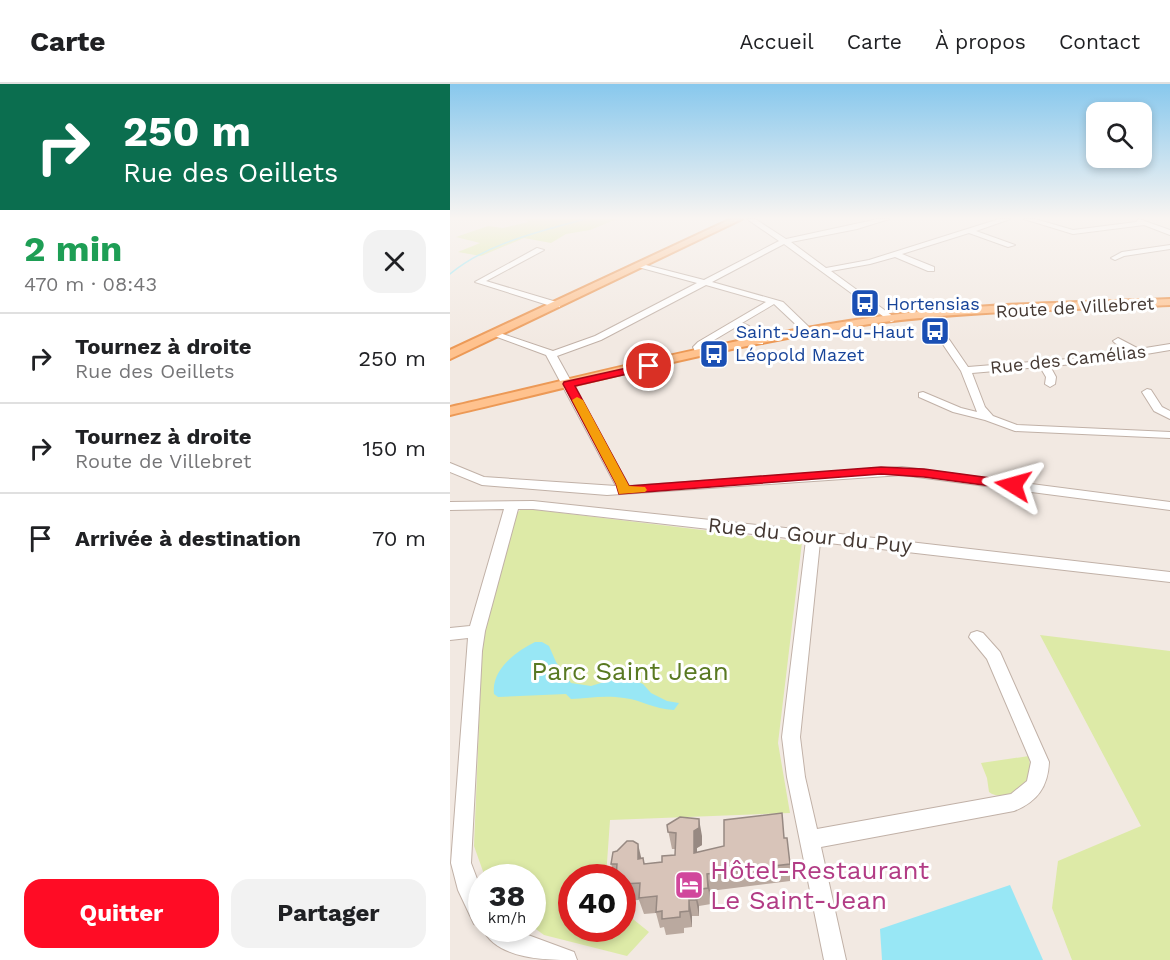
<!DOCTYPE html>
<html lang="fr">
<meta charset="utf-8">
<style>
:root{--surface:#fff;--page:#f2f2f2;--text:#202124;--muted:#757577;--line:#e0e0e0;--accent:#ff0c25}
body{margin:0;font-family:"Work Sans",sans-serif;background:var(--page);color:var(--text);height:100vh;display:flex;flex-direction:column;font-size:22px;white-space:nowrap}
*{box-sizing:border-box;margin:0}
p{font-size:20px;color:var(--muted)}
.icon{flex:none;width:33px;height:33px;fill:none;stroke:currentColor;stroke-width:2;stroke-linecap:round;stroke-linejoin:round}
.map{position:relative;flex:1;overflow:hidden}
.sheet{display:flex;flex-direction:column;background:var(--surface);width:450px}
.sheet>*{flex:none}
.guide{background:#0b6e4f;color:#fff;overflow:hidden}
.fabs{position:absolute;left:636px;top:18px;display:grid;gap:12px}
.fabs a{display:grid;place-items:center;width:66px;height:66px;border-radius:12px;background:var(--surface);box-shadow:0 3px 9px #0003;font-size:30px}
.speed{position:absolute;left:18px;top:780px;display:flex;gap:12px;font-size:30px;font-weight:700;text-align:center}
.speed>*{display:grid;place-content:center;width:78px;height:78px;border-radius:50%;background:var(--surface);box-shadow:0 3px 9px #0003;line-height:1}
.speed small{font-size:15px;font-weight:400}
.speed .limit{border:9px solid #d22;background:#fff;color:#111}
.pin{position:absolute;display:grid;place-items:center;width:51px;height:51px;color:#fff;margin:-26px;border:3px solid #fff;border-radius:50%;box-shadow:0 2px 6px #0007}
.me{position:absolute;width:66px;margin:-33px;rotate:278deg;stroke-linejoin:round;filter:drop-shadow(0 0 4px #0008)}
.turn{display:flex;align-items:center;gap:21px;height:126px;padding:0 24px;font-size:27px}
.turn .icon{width:78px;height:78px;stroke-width:2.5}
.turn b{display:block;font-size:42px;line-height:51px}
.round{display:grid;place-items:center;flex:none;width:63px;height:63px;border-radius:18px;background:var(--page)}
.headline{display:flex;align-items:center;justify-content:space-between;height:102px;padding:0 24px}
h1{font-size:36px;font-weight:700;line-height:45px;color:#1e9e55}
.cta{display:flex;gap:12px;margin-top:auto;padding:12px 24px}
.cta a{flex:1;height:69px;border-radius:18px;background:var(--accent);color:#fff;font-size:24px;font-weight:700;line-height:69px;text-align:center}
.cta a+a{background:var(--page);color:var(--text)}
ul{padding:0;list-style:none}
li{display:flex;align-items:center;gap:18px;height:90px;padding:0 24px;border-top:2px solid var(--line)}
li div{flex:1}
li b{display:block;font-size:22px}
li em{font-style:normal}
header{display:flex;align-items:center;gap:36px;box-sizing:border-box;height:84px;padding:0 30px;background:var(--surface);border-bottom:2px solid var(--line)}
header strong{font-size:28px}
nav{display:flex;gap:33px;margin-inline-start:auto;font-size:21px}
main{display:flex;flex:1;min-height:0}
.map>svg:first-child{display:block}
.green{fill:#ddeaa7}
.water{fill:#98e7f5}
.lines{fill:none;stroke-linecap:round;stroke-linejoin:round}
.stream{stroke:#98e7f5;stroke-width:1.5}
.minor-casing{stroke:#c1b1a7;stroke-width:2}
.major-casing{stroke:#ec9956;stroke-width:4}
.minor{fill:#fff;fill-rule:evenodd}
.major{fill:#ffc28e;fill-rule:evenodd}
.wall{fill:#baa99f}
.shaded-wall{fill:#978982}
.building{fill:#d8c4b9;stroke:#978982;stroke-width:1.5}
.route{fill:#ff0c25;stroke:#a60818;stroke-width:1.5}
.slow{fill:#f59e0b}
.labels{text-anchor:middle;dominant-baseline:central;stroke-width:6;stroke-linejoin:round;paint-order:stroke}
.far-transit-label{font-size:18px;fill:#164399;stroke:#fff;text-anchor:start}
.far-street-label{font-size:18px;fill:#443832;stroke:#fff}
.street-label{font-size:21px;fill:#443832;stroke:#fff}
.near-park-label{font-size:26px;fill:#597922;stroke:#fff}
.near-hotel-label{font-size:26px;fill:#b23c85;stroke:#fff;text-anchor:start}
</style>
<header>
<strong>Carte</strong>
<nav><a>Accueil</a><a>Carte</a><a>À propos</a><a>Contact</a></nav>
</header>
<main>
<section class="sheet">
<div class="guide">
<div class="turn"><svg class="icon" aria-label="right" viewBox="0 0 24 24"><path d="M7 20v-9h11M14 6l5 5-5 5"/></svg><div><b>250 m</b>Rue des Oeillets</div></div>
</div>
<div class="headline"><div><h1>2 min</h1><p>470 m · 08:43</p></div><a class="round"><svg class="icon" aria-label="close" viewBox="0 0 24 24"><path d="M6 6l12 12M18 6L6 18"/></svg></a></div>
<ul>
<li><svg class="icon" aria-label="right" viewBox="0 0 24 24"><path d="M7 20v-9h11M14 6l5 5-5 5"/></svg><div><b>Tournez à droite</b><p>Rue des Oeillets</p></div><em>250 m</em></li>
<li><svg class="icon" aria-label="right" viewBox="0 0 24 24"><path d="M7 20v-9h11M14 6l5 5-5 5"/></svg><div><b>Tournez à droite</b><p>Route de Villebret</p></div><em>150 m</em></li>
<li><svg class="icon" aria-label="arrive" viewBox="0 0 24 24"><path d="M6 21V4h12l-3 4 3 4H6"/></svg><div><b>Arrivée à destination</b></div><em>70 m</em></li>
</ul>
<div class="cta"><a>Quitter</a><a>Partager</a></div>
</section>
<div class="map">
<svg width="720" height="876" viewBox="0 0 720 876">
<rect width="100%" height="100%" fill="#f2e9e2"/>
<!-- green -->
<g class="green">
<polygon points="74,135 167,135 140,146 116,150 101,159 74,154 31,172 8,168 30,159 6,153 38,142 53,144 78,138"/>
<polygon points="79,425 352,458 328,659 340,729 160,736 156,793 122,794 122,844 172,844 173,827 199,848 177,872 94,851 83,843 82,794 35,793 24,762 32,568 34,547 62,434 70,426"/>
<polygon points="590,551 720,567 720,876 622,876 602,824 608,777 691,742"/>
<path d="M579,672C579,677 581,683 580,687C577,704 553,719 539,708L537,694L531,679Z"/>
</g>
<!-- water -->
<g class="water">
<path d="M85,558H92L99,562L106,578L121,599L141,602L167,594H179L193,600L201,609L217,617L229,619L224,626C203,625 192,616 174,614C156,611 138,614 121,615L116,610L48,613L44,610C41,586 65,568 85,558Z"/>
<polygon points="560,801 593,876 432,876 430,845"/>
</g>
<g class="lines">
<!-- stream -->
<path class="stream" d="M0,190C37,159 89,148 135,135"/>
<!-- minor casing -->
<g class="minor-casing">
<g id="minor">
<polygon points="297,135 305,135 336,155 428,135 439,135 407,145 341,158 376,184 419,176 549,135 560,135 526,147 565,161 558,163 519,149 452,170 484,183 484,187 478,187 445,173 420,180 381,187 444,233 444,237 441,238 334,160 262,198 333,218 362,246 362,250 356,250 324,220 292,239 299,242 313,256 313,260 307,260 293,246 286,243 254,262 255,272 247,272 243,263 248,258 316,218 256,201 151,256 107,272 179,402 452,383 720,418 720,426 452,391 157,411 32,401 0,388 0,379 34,393 166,402 96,271 39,250 47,248 103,267 145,252 247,199 188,183 188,179 254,196 329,157"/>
<polygon points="574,135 585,135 623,146 686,138 689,135 720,146 720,151 694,141 623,150"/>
<polygon points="720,161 720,165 674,172 665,176 661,174 672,168"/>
<polygon points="87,164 94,166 36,197 110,219 110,223 104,223 25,198"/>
<path d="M478,228L481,229L518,283L643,273L678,267L665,259L663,257L668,254L689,265L720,260V266C680,273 641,279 600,282L606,293L605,300L600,303L595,300L596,293L590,283L522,289L535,323L543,332L567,341L720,348V354L565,347L535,336L503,328L469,313V309L473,308L511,324L527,328L511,287L473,231Z"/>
<polygon points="697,305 701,306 712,323 720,327 720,335 704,327 692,308"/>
<path d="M83,417L364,447L720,488V498L370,458L350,653L355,693L367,745L561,710L577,697L581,678L537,575L519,553L521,549L527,547L533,549L550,568L599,678C598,703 587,718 564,727L371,763L396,876H374L337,693L332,653L356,456L83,425H68L35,547L32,567L21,779L32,808V843L24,840L8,806L1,779L18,554L0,556V544L20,542L54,425L0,426V418Z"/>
<path d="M32,844H59L124,868L127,876C96,876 47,876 32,844Z"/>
</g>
</g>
<!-- major casing -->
<g class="major-casing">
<g id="major">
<polygon points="281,135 292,135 0,275 0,266"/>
<path d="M720,215V221C622,226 523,226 426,239C282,260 141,298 0,331V323C141,291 282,253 426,233C523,219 622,219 720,215Z"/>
</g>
</g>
<!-- minor -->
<use href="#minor" class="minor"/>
<!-- major -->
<use href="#major" class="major"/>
</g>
<!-- wall -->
<polygon class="wall" points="217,741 252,752 252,761 247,764 247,768 334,754 340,780 340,797 260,807 261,820 249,822 249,832 242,832 242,843 234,844 234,849 216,851 214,843 210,844 206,829 194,830 189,816 172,817 172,794 166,794 161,780 192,774 195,780 212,778 225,771 226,765 222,765"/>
<!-- shaded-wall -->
<g class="shaded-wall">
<polygon points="249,735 252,752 252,761 247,764 247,785 244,769 244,747"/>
<polygon points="188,760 192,777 188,775"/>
<polygon points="257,790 260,807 261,820 258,804"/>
<polygon points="245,806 249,822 249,832 246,816"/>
<polygon points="239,816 242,832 242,843 239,827"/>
</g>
<!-- building -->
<polygon class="building" points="332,729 334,754 337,754 340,780 257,790 258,804 245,806 246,816 239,816 239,827 230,828 230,833 212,835 212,827 206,828 207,812 189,814 190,799 172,800 172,794 166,794 167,780 161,780 163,768 167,767 177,757 183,757 188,760 188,775 193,774 194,780 212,778 212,772 225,771 226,749 218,748 217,741 230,733 249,735 249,744 244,747 244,769 274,762 274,736"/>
<!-- sky -->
<linearGradient id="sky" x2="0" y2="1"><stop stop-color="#88c8ed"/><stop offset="0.52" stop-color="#f9f5f2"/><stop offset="1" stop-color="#f9f5f2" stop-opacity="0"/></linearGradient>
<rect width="720" height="258" fill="url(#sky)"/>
<!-- route -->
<polygon class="route" points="199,279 204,282 203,284 125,302 179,402 431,383 474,385 563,397 570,401 563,405 474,393 431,390 169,410 166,400 113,300 114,298"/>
<!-- slow -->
<polygon class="slow" points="127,313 133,316 179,402 195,403 197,406 195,408 169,410 166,400 122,316"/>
<!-- icons -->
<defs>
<g id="bus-square" transform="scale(1.5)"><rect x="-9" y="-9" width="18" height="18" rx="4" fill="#1a4fb4" stroke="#fff"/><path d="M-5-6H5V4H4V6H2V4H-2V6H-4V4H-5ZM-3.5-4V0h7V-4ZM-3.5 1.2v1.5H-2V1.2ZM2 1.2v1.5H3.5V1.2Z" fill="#fff"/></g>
<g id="hotel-square" transform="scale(1.5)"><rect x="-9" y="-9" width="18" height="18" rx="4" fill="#d1479c" stroke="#fff"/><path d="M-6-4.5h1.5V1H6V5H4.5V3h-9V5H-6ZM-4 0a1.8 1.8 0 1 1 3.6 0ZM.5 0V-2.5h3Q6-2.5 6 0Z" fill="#fff"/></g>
</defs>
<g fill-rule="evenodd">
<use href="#bus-square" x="415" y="219"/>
<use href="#bus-square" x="485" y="247"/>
<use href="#bus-square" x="264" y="270"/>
<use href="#hotel-square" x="239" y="801"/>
</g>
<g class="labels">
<!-- far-transit labels -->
<g class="far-transit-label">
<text x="436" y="219">Hortensias</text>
<text x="464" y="247" text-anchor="end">Saint-Jean-du-Haut</text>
<text x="285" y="270">Léopold Mazet</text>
</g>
<!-- far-street labels -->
<g class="far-street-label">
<text transform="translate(625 223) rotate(-3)">Route de Villebret</text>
<text transform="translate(618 275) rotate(-6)">Rue des Camélias</text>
</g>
<!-- street labels -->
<g class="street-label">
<text transform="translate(360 451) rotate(6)">Rue du Gour du Puy</text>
</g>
<!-- near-park labels -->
<g class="near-park-label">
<text x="180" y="587">Parc Saint Jean</text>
</g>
<!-- near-hotel labels -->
<g class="near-hotel-label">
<text x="260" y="786">Hôtel-Restaurant<tspan x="260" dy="30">Le Saint-Jean</tspan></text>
</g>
</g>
</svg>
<div class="fabs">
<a><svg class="icon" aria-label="search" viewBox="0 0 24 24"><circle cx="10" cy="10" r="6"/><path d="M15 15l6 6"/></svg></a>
</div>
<div class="speed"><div>38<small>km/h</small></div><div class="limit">40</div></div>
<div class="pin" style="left:199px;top:282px;background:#d93025"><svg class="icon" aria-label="arrive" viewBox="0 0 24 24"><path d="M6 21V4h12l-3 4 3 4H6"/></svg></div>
<svg class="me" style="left:563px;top:401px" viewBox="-20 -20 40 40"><path d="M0-17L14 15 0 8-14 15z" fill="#ff0c25" stroke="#fff" stroke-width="4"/></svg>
</div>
</main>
